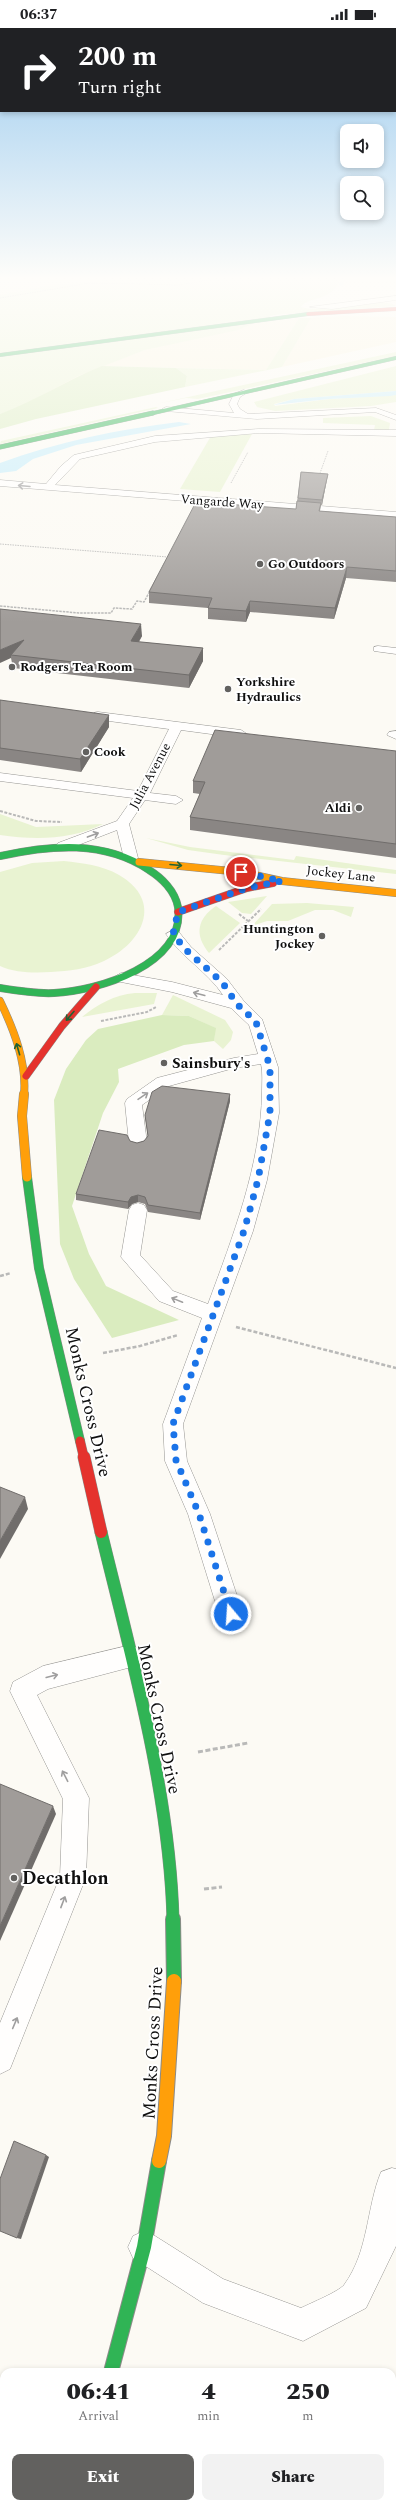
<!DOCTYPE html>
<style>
:root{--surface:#fff;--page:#f2f2f2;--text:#202124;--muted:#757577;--accent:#62615f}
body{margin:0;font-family:Spectral,serif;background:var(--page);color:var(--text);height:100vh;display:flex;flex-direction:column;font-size:15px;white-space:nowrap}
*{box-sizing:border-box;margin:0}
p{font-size:13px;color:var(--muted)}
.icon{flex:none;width:22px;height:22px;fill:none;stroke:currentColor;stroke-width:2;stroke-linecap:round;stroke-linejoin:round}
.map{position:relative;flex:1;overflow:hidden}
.drawer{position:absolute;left:0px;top:2340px;width:396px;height:140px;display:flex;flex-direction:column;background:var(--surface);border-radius:12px 12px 0 0;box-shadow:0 2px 6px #0003}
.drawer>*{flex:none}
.banner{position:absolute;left:0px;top:0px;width:396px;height:84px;box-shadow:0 2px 6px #0003;background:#202124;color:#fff;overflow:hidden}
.controls{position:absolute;left:340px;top:96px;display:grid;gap:8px}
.controls a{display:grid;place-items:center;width:44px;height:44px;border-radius:8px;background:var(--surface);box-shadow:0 2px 6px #0003;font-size:20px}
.pin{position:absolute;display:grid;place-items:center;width:34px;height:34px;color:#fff;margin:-17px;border:2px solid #fff;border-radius:50%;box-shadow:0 1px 4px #0007}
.me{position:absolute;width:44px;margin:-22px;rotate:342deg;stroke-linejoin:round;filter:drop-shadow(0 0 3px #0008)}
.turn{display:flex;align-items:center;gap:14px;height:84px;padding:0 12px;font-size:18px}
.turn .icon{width:52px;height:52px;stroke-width:2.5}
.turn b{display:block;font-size:28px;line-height:34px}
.eta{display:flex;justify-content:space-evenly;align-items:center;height:68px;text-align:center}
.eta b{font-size:24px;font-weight:800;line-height:28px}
.action{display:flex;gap:8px;margin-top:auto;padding:8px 12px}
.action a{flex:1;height:46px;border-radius:8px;background:var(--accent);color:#fff;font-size:16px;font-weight:800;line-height:46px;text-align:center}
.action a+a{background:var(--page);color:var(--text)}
.status{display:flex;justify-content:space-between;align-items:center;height:28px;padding:0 20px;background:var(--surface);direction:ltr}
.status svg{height:11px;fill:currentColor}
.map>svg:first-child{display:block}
.farmland{fill:#faf4df}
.green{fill:#e9f3d2}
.forest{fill:#daecbf}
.water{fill:#c7edfa}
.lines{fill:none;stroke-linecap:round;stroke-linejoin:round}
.stream{stroke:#c7edfa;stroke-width:4}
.lane-casing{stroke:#969592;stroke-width:1}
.fast-far5-casing{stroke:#8c8b89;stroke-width:4}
.fast-far4-casing{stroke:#8c8b89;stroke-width:5}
.fast-far3-casing{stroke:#8c8b89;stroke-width:8}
.fast-far2-casing{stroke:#8c8b89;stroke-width:10}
.fast-far1-casing{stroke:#8c8b89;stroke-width:13}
.fast-casing{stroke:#8c8b89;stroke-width:16}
.slow-far2-casing{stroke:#8c8b89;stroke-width:8}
.slow-far1-casing{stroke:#8c8b89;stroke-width:10}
.slow-casing{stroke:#8c8b89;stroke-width:16}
.jam-far3-casing{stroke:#8c8b89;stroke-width:4}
.jam-far2-casing{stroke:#8c8b89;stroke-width:8}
.jam-far1-casing{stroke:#8c8b89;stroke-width:10}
.jam-casing{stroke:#8c8b89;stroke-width:13}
.path-far5{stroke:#b9b9b8;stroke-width:1;stroke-dasharray:1.5 1;stroke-linecap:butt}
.path-far4{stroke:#b9b9b8;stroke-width:1.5;stroke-dasharray:2.5 1;stroke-linecap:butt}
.path-far3{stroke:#b9b9b8;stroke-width:2;stroke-dasharray:3 1.5;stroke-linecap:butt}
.path-far2{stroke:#b9b9b8;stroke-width:2.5;stroke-dasharray:4 2;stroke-linecap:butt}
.path-far1{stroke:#b9b9b8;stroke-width:3;stroke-dasharray:5 2.5;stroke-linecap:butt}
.path{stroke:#b9b9b8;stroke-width:4;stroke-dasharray:6 3;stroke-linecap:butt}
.lane{fill:#fffefd;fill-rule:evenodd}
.fast-far5{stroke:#30b455;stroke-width:3.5}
.fast-far4{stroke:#30b455;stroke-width:4.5}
.fast-far3{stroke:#30b455;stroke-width:7}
.fast-far2{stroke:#30b455;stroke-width:9}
.fast-far1{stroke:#30b455;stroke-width:12}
.fast{stroke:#30b455;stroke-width:14}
.slow-far2{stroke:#ff9f0a;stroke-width:7}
.slow-far1{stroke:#ff9f0a;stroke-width:9}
.slow{stroke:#ff9f0a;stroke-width:14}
.jam-far3{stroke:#e5322d;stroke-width:3.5}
.jam-far2{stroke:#e5322d;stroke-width:7}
.jam-far1{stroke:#e5322d;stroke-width:9}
.jam{stroke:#e5322d;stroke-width:12}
.wall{fill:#8a8684}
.shaded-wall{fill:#706d6b}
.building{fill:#a09c99;stroke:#706d6b}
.oneway{stroke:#9f9e9e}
.oneway2{stroke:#206232}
.route{stroke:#1a73e8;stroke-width:7;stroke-dasharray:0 12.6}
.poi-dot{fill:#62615f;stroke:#fff;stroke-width:1.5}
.labels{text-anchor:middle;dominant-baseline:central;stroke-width:4;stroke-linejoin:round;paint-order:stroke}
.far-street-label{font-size:13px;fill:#0f0f0f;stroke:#fff}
.far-poi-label{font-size:13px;font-weight:bold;fill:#0f0f0f;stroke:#fff;text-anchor:start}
.poi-label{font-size:15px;font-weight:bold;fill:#0f0f0f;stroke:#fff;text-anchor:start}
.near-street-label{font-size:18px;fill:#0f0f0f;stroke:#fff}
.near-poi-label{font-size:18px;font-weight:bold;fill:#0f0f0f;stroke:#fff;text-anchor:start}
</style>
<div class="status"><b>06:37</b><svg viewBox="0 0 49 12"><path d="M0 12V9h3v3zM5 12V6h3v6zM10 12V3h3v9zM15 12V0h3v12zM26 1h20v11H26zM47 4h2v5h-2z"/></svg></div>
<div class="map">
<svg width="396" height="2480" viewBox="0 0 396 2480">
<rect width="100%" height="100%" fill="#fcfaf4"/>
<!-- farmland -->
<g class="farmland">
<polygon points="0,248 136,248 46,258 0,267"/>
<polygon points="344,288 396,289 396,314 282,339 311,290"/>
<polygon points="299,290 266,342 102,338 20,379 0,386 0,334 102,338 145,322 254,295"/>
</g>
<!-- green -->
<g class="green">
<path d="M136,248H342C333,275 308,268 301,279C325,287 379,266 396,278L274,287L238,302L145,322L78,348L20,379L0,386V267L46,258Z"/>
<polygon points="299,290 311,290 282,339 185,359 187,348 176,340 266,342"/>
<polygon points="396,324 396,328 198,371 186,370 156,376"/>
<polygon points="396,338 396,363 294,371 274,376 275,378 329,371 396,367 396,374 371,378 275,383 257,379 254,374"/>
<polygon points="156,379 158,380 0,416 1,413"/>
<polygon points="371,388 390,395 389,402 374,402 375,397 323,395 323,390"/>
<polygon points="252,406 220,464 180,461 211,408"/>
<path d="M0,786L36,799L103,796C71,812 35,812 0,807Z"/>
<polygon points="146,810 190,819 294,832 296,828 396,842 396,846 224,827 188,822"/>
<path d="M64,833C82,835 102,837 119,847C164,873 143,915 104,933C87,941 69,943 51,944C35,945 15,945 0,938V844L32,835Z"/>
<polygon points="267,868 251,886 242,885 228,874"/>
<polygon points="307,875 354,879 351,889 333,882 315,882 288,893 267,893 252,898 272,876"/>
<path d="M216,878L240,895L209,925C194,907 197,891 216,878Z"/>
<path d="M135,965H157L154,976L82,989C98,976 114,967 135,965Z"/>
<polygon points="173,967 225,992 233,1004 231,1012 223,1021 214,1013 215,1000 189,988 162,987"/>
</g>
<!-- forest -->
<g class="forest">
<path d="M102,338L176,340L187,348L185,359L36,391L0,401V386C35,373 67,352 102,338Z"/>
<polygon points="162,987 189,988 216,1000 214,1013 184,1017 118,1041 119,1054 103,1085 72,1178 89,1226 106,1258 179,1292 112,1310 74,1251 60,1216 54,1072 66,1041 86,1012 98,1001"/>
</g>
<!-- water -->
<g class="water">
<polygon points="396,363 396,367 390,368 329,371 273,377 294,371"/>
<path d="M179,394L191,396L76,417L33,431L16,443L0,445V435C57,414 119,401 179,394Z"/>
</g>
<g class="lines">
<!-- stream -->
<polyline class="stream" points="341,256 346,248"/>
<!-- lane casing -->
<g class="lane-casing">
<g id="lane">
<polygon points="396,268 396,272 332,281 310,279"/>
<polygon points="244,362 248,364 240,369 237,376 240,381 248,386 376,380 396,387 396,392 375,384 257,391 166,383 162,381 166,379 234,385 229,376 234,366"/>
<polygon points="259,401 396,402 396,408 259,405 155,414 80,431 55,457 396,484 396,490 0,458 0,452 46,456 61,438 74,427 155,408"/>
<polygon points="378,618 396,620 396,626 374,623 374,619"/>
<polygon points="98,684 241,702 247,706 241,710 181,702 150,765 176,768 183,772 176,776 145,772 129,796 138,830 131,834 124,830 117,802 68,821 58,821 56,818 58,815 117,793 133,770 0,753 0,745 138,763 169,701 94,691 94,685"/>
<polygon points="396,703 396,711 387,707 389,704"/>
<path d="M173,902L178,903L191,919L227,951L243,972L262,991L278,1039L279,1085L267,1152L253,1203L183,1396L187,1433L210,1486L243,1586L239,1594L231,1597L223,1594L219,1586L188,1486L165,1433L163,1396L202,1290L159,1273L121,1229L129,1182L132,1177L138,1175L144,1177L147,1182L140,1227L173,1263L208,1276C233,1208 261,1137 262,1064C262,1055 263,1045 261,1036L234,1040L169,1058L142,1077L147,1115L144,1119L138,1121L132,1119L129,1115L125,1075L127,1071L157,1050L234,1030L258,1026L249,997L231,980L172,964L116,953L113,950L121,945L172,954L223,967C208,944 182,930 166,906Z"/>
<polygon points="131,1617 139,1621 143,1629 139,1637 48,1661 37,1667 89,1770 86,1849 10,2041 0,2046 0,1995 60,1849 63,1771 10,1663 13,1654 43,1638"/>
<path d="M392,2140L396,2141V2218L366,2280L303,2313L203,2275L133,2230L128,2219L133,2208L144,2203L155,2208L223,2251L301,2280C311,2275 338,2264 344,2257C369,2223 366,2181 381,2144Z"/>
</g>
</g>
<!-- fast-far5 casing -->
<g class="fast-far5-casing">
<g id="fast-far5">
<polyline points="0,327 308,286"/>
<polyline points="149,386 396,330"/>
</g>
</g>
<!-- fast-far4 casing -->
<g class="fast-far4-casing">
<polyline id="fast-far4" points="0,419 153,385"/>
</g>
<!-- fast-far3 casing -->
<g class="fast-far3-casing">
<path id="fast-far3" d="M0,828C51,817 104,812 149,842C162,850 175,863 178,879C186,937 97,963 54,965C36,966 18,963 0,960"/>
</g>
<!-- fast-far2 casing -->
<g class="fast-far2-casing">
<polyline id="fast-far2" points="27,1149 39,1240 80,1413"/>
</g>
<!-- fast-far1 casing -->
<g class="fast-far1-casing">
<path id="fast-far1" d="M101,1504C131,1627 170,1765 173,1892"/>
</g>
<!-- fast casing -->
<g class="fast-casing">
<g id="fast">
<polyline points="173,1891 174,1953"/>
<polyline points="111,2344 144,2219 159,2133"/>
<polyline points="76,2480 77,2476"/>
</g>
</g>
<!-- slow-far2 casing -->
<g class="slow-far2-casing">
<g id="slow-far2">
<polyline points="139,834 241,844 282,853 396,865"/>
<path d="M0,973C14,1002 27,1035 24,1067"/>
</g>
</g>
<!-- slow-far1 casing -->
<g class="slow-far1-casing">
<polyline id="slow-far1" points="24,1066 22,1088 27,1149"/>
</g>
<!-- slow casing -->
<g class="slow-casing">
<polyline id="slow" points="159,2133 164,2108 174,1953"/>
</g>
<!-- jam-far3 casing -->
<g class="jam-far3-casing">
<polyline id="jam-far3" points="308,286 396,281"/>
</g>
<!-- jam-far2 casing -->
<g class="jam-far2-casing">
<g id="jam-far2">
<polyline points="178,884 247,860 273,855"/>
<polyline points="26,1048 62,998 96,959"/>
</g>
</g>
<!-- jam-far1 casing -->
<g class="jam-far1-casing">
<polyline id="jam-far1" points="80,1413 84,1430"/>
</g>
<!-- jam casing -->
<g class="jam-casing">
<polyline id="jam" points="84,1429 101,1504"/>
</g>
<!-- path-far5 -->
<g class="path-far5">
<polyline points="0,270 90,255 180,257 228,248"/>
<polyline points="319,448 328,423"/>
<polyline points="231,455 248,424"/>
<polyline points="0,516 168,529"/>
<polyline points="151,560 165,534"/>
</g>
<!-- path-far4 -->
<polyline class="path-far4" points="0,578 79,585 111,585 114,580 132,581 137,573 144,574 152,559"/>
<!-- path-far3 -->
<g class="path-far3">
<polyline points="0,783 36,793 62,794"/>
<polyline points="239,886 248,893"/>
<polyline points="219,922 261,881"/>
<polyline points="101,993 147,984 156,979"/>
</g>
<!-- path-far2 -->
<g class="path-far2">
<polyline points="0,1248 11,1245"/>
<polyline points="236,1299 396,1340"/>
<polyline points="103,1325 140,1318 178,1307"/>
</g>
<!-- path-far1 -->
<g class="path-far1">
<polyline points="198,1724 248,1715"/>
<polyline points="204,1861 222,1859"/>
</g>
<!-- path -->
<g class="path">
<polyline points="259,2343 266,2344"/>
<polyline points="392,2366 396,2367"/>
</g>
<!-- lane -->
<use href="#lane" class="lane"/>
<!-- fast-far5 -->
<use href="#fast-far5" class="fast-far5"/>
<!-- fast-far4 -->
<use href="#fast-far4" class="fast-far4"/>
<!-- fast-far3 -->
<use href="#fast-far3" class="fast-far3"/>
<!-- fast-far2 -->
<use href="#fast-far2" class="fast-far2"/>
<!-- fast-far1 -->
<use href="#fast-far1" class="fast-far1"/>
<!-- fast -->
<use href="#fast" class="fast"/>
<!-- slow-far2 -->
<use href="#slow-far2" class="slow-far2"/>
<!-- slow-far1 -->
<use href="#slow-far1" class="slow-far1"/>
<!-- slow -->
<use href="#slow" class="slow"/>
<!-- jam-far3 -->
<use href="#jam-far3" class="jam-far3"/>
<!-- jam-far2 -->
<use href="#jam-far2" class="jam-far2"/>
<!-- jam-far1 -->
<use href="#jam-far1" class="jam-far1"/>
<!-- jam -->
<use href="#jam" class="jam"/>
</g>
<!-- wall -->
<g class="wall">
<polygon points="301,444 328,446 327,451 322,477 321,477 320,483 396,489 396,554 346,550 334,591 250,584 246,594 208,591 208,580 149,575 149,564 296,481"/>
<polygon points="0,581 142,608 139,614 203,620 203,633 189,660 13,640 11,630"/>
<polygon points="0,672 109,699 81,744 0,732"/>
<polygon points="396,723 396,830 190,802 190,789 200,766 193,765 193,753"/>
<polygon points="230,1066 230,1073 200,1192 148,1184 145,1176 138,1174 132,1176 128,1181 76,1172 76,1166 130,1113 137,1115 144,1113 148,1109 145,1087"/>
</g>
<!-- shaded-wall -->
<g class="shaded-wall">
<polygon points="328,446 327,451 322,477 322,472"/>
<polygon points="347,539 346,550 334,591 335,580"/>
<polygon points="250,573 250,584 246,594 246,583"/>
<polygon points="141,596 142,608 131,625 131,613"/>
<polygon points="24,612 11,627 11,630 0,635 0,622"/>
<polygon points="203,620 203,633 189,660 189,647"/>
<polygon points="109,687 109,699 81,744 80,731"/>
<polygon points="230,1066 230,1073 200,1192 200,1185"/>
<polygon points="138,1167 138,1174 132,1176 128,1181 128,1174 131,1169"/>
<polygon points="25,1469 28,1481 0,1531 0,1513"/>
<polygon points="53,1778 56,1786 0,1913 0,1898"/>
<polygon points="46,2127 49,2129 21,2211 17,2210"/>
</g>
<!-- building -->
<g class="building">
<polygon points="301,444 328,446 322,472 298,470"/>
<polygon points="297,473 321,475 319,483 396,489 396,543 347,539 335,580 250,573 246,583 208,580 212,570 149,564 196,474 296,481"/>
<polygon points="0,581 141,596 131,613 203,620 189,647 11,627 24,612 0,622"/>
<polygon points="0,672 109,687 80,731 0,720"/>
<polygon points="215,702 396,723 396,816 190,789 205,754 193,753"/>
<polygon points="162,1058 230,1066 200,1185 148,1177 145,1169 138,1167 131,1169 128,1174 76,1166 99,1102 127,1107 130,1113 137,1115 144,1113 148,1108 145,1087 152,1064"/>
<polygon points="0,1459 25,1469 0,1513"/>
<polygon points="0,1756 53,1778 0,1898"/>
<polygon points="14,2113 46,2127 17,2210 0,2203 0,2151"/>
</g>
<!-- one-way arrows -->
<defs><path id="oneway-shaft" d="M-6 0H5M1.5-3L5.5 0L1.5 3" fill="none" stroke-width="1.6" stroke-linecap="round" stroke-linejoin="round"/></defs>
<g class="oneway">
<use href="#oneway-shaft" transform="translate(24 458) rotate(-175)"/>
<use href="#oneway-shaft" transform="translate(93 807) rotate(-20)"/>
<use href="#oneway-shaft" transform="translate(199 966) rotate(-165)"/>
<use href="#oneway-shaft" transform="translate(143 1068) rotate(-34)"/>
<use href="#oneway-shaft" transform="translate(177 1272) rotate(-158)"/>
<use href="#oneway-shaft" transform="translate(52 1648) rotate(-14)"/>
<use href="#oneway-shaft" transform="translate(65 1748) rotate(-117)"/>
<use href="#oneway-shaft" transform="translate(63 1874) rotate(-69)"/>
<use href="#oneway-shaft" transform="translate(15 1995) rotate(-67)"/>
</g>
<g class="oneway2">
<use href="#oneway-shaft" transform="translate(176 837) rotate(5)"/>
<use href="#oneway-shaft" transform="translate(70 988) rotate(131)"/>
<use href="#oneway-shaft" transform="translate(18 1021) rotate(-106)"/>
</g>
<!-- sky -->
<linearGradient id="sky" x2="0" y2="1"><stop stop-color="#9bcbef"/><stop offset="0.42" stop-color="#fefdfa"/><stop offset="1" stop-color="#fefdfa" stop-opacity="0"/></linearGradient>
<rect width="396" height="595" fill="url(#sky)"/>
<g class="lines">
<!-- route -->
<polyline class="route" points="231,1586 199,1486 176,1432 173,1396 244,1203 258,1152 270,1085 270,1039 256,994 237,976 222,954 186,922 173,906 178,884 247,860 282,853 241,844"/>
</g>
<!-- markers -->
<g class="poi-dot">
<circle cx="260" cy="536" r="4"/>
<circle cx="12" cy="639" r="4"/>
<circle cx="228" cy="661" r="4"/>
<circle cx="86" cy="724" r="4"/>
<circle cx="359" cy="780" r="4"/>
<circle cx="322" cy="908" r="4"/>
<circle cx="164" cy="1035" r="4"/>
<circle cx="14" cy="1850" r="4"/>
</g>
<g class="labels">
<!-- far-street labels -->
<g class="far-street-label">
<text transform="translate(222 474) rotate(4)">Vangarde Way</text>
<text transform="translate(150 748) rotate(-62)">Julia Avenue</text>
<text transform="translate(341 846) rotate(6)">Jockey Lane</text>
</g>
<!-- far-poi labels -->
<g class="far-poi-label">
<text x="268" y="536">Go Outdoors</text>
<text x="20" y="639">Rodgers Tea Room</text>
<text x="236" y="654">Yorkshire<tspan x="236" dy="15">Hydraulics</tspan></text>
<text x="94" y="724">Cook</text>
<text x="351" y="780" text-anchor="end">Aldi</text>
<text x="314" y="901" text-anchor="end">Huntington<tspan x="314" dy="15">Jockey</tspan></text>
</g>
<!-- poi labels -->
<g class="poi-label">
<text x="172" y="1035">Sainsbury's</text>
</g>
<!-- near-street labels -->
<g class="near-street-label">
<text transform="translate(88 1374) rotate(77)">Monks Cross Drive</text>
<text transform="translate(159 1691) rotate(78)">Monks Cross Drive</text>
<text transform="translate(153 2015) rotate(-87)">Monks Cross Drive</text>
</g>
<!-- near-poi labels -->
<g class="near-poi-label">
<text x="22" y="1850">Decathlon</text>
</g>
</g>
</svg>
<div class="controls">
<a><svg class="icon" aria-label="sound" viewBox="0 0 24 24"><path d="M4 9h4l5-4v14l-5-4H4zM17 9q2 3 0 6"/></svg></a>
<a><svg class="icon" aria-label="search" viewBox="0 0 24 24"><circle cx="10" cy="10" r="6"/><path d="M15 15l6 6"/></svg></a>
</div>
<div class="pin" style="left:241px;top:844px;background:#d93025"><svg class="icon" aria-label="arrive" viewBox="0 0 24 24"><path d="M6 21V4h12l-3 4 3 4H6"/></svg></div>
<svg class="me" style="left:231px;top:1586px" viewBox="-20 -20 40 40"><circle r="17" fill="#1a73e8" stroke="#fff" stroke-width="3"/><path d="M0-11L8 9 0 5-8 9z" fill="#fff"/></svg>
<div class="banner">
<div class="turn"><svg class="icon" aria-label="right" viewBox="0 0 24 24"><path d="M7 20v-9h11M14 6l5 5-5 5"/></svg><div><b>200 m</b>Turn right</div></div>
</div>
<section class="drawer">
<div class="eta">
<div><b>06:41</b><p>Arrival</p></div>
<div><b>4</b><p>min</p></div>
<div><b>250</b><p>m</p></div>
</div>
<div class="action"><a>Exit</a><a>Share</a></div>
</section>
</div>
